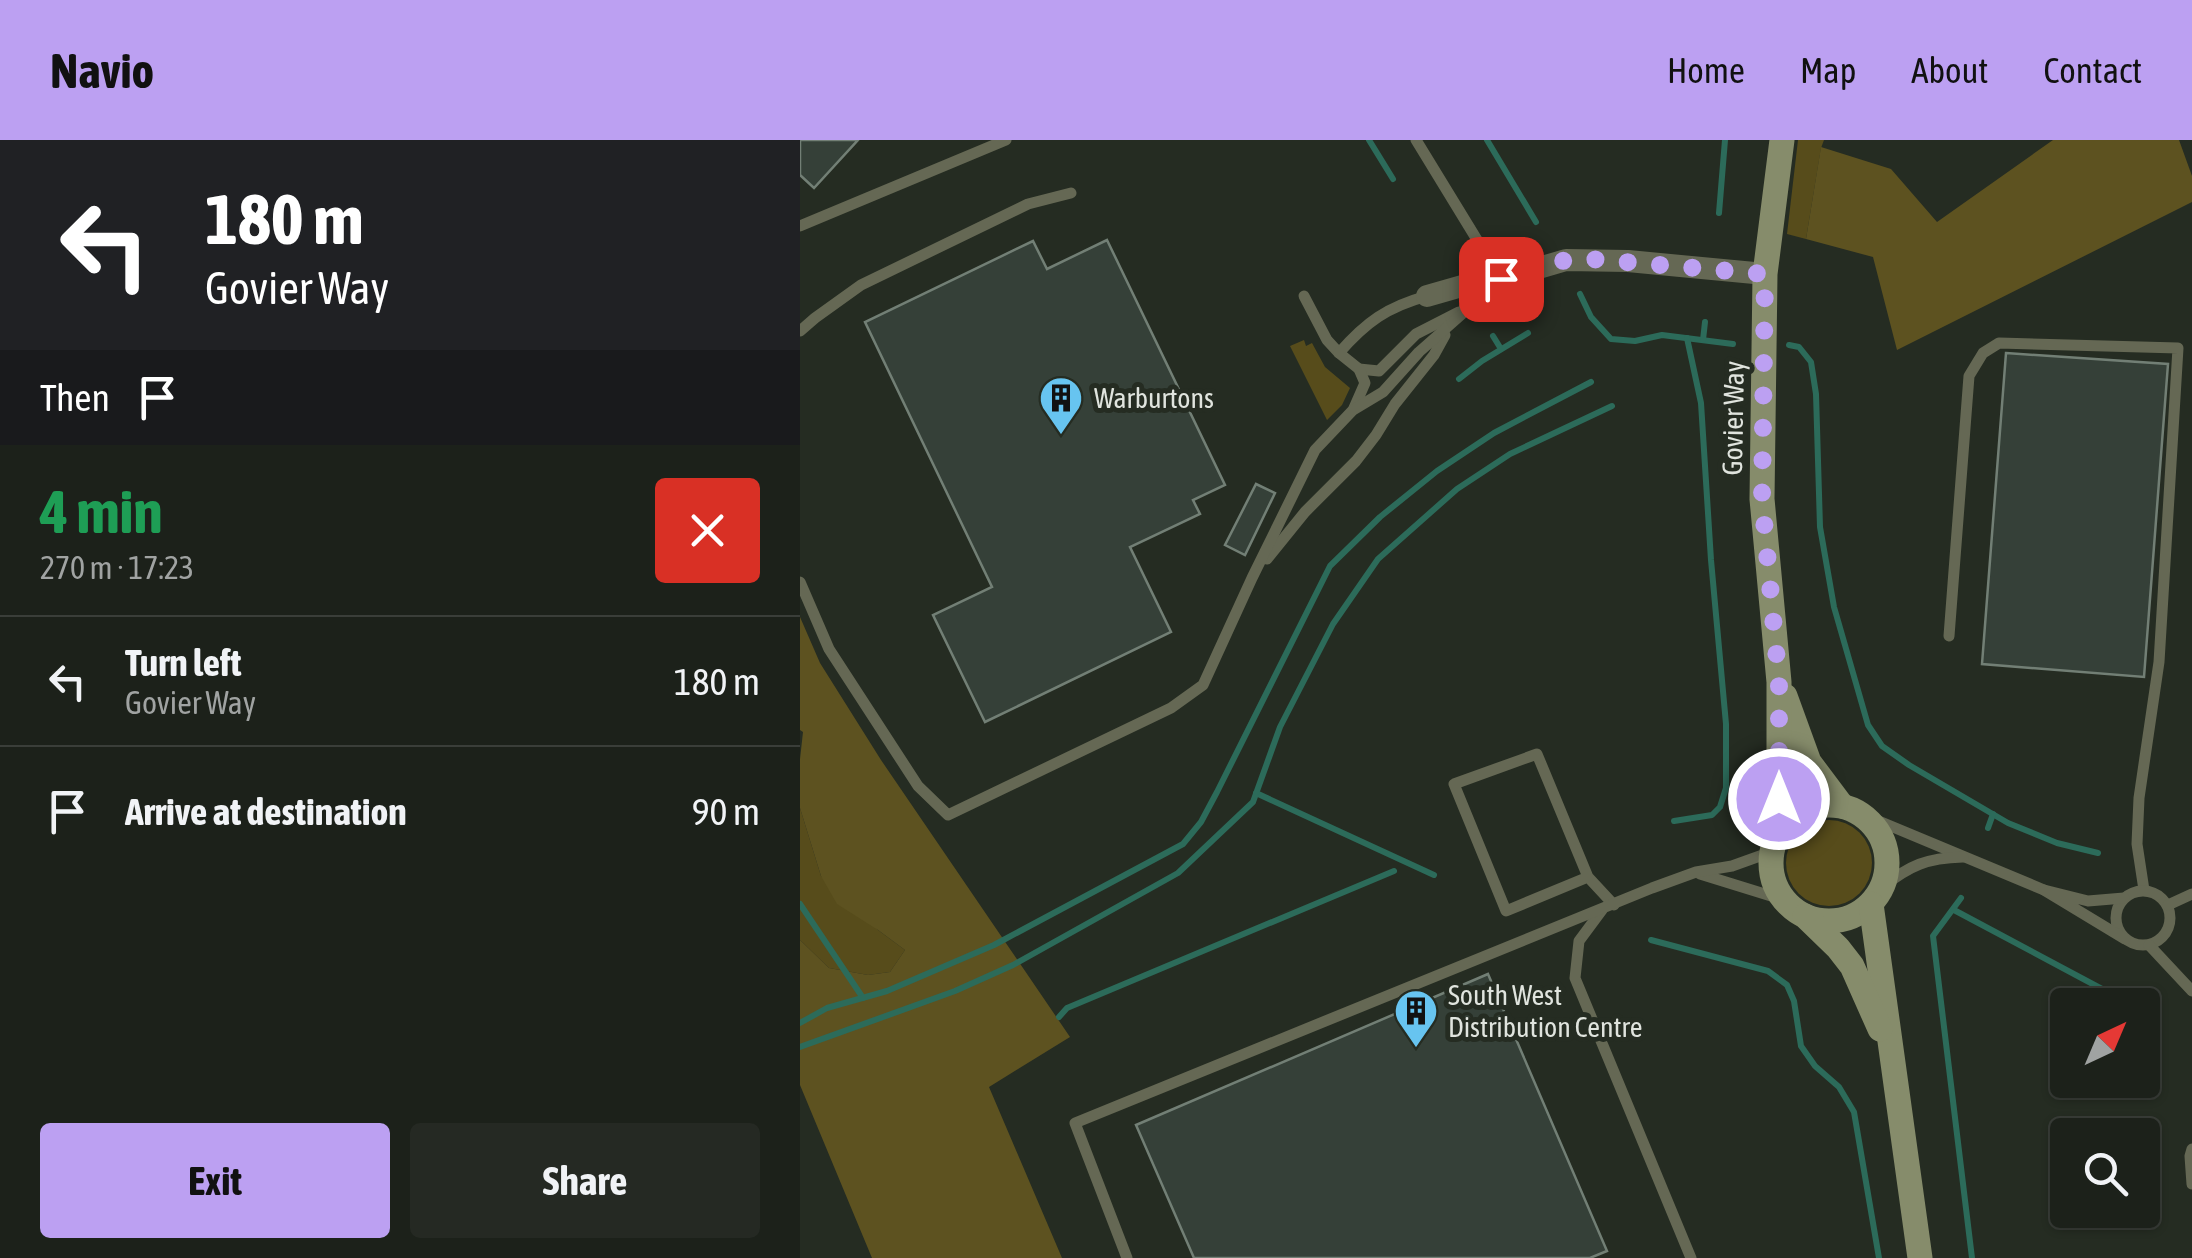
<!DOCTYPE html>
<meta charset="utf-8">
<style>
:root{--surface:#1c211a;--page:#252923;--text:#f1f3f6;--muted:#a0a3a2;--line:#3a3e39;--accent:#bca0f2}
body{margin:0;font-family:"Asap Condensed",sans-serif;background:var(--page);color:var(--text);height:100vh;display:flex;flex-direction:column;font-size:38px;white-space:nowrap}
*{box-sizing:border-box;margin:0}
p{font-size:32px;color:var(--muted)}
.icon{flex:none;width:55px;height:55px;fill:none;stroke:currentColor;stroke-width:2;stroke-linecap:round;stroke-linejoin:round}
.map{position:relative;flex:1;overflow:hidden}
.side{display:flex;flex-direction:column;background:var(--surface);width:800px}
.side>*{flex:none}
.top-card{background:#202124;color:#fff;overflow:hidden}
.needle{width:65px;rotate:44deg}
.tools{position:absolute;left:1250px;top:848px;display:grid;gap:20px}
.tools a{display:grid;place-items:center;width:110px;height:110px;border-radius:10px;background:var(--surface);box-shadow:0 2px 8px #0004,0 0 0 2px var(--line);font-size:50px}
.pin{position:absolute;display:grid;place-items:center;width:85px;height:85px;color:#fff;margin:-42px;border-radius:20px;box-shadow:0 5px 15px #0006}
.me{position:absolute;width:110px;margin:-55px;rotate:0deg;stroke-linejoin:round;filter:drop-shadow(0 0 8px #0008)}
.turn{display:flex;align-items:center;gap:35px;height:210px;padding:0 40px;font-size:45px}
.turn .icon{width:130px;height:130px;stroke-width:2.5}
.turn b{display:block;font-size:70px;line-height:85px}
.then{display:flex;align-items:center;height:95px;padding:0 40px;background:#0003;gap:20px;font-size:38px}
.round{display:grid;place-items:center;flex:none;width:105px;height:105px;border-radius:10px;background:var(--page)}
.head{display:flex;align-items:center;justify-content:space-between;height:170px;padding:0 40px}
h1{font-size:60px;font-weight:700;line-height:75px;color:#1e9e55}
.action{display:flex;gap:20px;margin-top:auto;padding:20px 40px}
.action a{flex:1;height:115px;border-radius:10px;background:var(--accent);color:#111;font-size:40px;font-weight:700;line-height:115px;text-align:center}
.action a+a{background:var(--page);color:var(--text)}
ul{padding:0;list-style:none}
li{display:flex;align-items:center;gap:30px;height:130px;padding:0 40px;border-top:2px solid var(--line)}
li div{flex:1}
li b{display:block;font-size:38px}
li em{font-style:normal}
header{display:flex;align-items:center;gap:60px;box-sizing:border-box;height:140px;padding:0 50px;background:var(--accent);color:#111}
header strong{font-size:48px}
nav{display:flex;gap:55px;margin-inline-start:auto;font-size:35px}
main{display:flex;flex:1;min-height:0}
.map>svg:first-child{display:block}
.green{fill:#574c1b}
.forest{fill:#5d5220}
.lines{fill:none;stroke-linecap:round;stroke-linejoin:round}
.stream{stroke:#2c6b5a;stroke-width:6}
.building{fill:#354038;stroke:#727f75;stroke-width:2.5}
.lane{stroke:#656854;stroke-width:11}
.street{stroke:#656854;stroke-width:22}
.secondary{stroke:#868c6b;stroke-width:25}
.route{stroke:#bca0f2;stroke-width:18;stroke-dasharray:0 32.4}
.labels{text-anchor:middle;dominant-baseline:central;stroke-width:10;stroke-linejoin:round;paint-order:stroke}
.poi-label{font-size:28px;fill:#e0e4de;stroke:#252c22;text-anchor:start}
.street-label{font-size:28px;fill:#e0e4de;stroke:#252c22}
</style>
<header>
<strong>Navio</strong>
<nav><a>Home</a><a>Map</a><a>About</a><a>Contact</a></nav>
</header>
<main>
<section class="side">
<div class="top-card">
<div class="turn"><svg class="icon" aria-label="left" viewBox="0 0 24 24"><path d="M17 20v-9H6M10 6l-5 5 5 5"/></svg><div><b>180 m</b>Govier Way</div></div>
<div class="then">Then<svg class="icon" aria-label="arrive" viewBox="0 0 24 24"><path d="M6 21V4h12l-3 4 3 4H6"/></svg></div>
</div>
<div class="head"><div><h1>4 min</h1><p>270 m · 17:23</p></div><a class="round" style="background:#d93025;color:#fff"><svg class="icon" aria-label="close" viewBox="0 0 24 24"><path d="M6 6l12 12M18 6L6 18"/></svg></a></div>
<ul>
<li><svg class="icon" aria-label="left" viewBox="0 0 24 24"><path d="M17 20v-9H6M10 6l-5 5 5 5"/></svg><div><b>Turn left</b><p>Govier Way</p></div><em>180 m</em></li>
<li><svg class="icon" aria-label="arrive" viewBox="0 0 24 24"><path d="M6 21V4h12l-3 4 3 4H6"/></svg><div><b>Arrive at destination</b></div><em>90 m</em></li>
</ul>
<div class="action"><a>Exit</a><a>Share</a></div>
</section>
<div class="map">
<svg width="1392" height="1118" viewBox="0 0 1392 1118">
<rect width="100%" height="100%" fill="#252c22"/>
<!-- green -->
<g class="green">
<polygon points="998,0 1024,0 1021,8 1006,99 987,94"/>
<polygon points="504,200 506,206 512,203 525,227 550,248 542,265 527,280 490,206"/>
<polygon points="0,668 21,736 78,790 105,810 90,832 68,835 29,828 0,800"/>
<circle cx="1029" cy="723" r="43"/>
</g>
<!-- forest -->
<g class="forest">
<polygon points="1253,0 1379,0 1392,36 1392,62 1097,210 1073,117 1006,99 1021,7 1091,29 1137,82"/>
<polygon points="0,477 20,523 81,620 270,897 189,947 262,1118 72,1118 0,945 0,800 29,828 68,835 90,832 105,810 78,790 37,764 21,736 0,668 0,619 3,592 0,590"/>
</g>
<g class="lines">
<!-- stream -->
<g class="stream">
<polyline points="569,0 593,39"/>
<polyline points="687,0 736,82"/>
<polyline points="919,73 925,0"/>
<polyline points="780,154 791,177 811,199 835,201 862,195 933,204"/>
<polyline points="693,196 701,209"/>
<polyline points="903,200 905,182"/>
<polyline points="989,205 999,207 1011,222 1016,254 1020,387 1034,467 1068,585 1082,606 1109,625 1208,683 1257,703 1298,713"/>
<polyline points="659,239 682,221 728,193"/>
<polyline points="456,653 634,735"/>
<polyline points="874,681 912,675 920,667 926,648 926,584 911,420 901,263 887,198"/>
<polyline points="1188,688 1193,674"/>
<polyline points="1161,758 1133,796 1172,1118"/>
<polyline points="0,764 63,858"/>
<polyline points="1154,770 1332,865"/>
<polyline points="851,800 968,831 987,845 994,861 1001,906 1015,926 1039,947 1054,972 1079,1118"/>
<polyline points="259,877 267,868 594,731"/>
<polyline points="0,883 27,868 87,851 194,805 383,704 401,682 417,652 530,426 580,377 637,331 694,293 791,242"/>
<polyline points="0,907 155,851 213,825 378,733 453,662 480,587 533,484 578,419 657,349 710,314 812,266"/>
</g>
</g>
<!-- building -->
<g class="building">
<polygon points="0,0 58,0 14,48 0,35"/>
<polygon points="307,100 425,345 393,360 400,374 330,407 371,492 185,582 133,475 192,447 65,182 233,101 247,129"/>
<polygon points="1206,213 1368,224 1344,537 1182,524"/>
<polygon points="456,344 475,353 445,415 425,405"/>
<polygon points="688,834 807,1111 790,1118 394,1118 336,985"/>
</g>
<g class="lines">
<!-- lane -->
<g class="lane">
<polyline points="616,0 701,139"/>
<polyline points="0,86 206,0"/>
<polyline points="504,156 527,200 539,213"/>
<polyline points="0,191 15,178 61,145 228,64 271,53"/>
<polyline points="559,229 579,231 616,194 659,172"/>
<path d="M554,268L565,243L559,229L539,213C566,182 587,167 627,156"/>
<polyline points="467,419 505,372 556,321 576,295 595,264 634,215 645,195"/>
<polyline points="0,442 29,509 118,646 148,675 371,568 403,545 452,438 515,310 553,270 583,252 619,212 670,167"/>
<polyline points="1149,496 1169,236 1183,213 1199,203 1378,208 1359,522 1339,658 1337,704 1344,750"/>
<polyline points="1057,672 1244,750"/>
<polyline points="900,734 984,760"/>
<polyline points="788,737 706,771 654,644 737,614 788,737 814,765"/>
<path d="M1081,748C1110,725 1127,718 1163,717"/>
<circle cx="1343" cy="778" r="27"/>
<polyline points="1324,758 1288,761 1244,750 1325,799"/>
<polyline points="1368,765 1392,754"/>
<polyline points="802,770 779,801 775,838 891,1118"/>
<polyline points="1349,805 1392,851"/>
<polyline points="1392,1009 1390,1016 1392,1044"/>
<polyline points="327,1118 275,983 852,748 896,732 932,726 971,712"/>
</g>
<!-- street -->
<g class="street">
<polyline points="627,156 662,146 701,139 766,120 828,121 965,134"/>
<polyline points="670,167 701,139"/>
</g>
<!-- secondary -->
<g class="secondary">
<polyline points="985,556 1009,622 1042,666"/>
<circle cx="1029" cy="723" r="58"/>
<polyline points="979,692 979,542 962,359 965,134 982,0"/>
<polyline points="1071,764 1120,1118"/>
<polyline points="1005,776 1038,808 1052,826 1080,889"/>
</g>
</g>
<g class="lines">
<!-- route -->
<polyline class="route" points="701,139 766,120 791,119 965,134 962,359 979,542 979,659"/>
</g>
<!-- icons -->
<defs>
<g id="building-pin" transform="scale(2.25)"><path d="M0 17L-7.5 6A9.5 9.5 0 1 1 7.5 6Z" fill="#67c4f0" stroke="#252c22"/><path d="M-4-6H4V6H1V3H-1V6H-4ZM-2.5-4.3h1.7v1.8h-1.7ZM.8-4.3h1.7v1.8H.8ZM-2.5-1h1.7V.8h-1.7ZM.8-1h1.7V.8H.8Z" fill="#111"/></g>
</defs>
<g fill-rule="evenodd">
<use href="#building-pin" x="261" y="258"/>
<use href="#building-pin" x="616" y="871"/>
</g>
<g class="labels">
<!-- poi labels -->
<g class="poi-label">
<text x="294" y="258">Warburtons</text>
<text x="648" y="855">South West<tspan x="648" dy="32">Distribution Centre</tspan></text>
</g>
<!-- street labels -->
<g class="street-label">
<text transform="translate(933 278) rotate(-89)">Govier Way</text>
</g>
</g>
</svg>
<div class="tools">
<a><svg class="needle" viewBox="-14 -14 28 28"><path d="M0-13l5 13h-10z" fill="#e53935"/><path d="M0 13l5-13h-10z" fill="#a0a3a2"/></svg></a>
<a><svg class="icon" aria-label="search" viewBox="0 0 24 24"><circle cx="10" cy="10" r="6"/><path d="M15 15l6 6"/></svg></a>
</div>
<div class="pin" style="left:701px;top:139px;background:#d93025"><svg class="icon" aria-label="arrive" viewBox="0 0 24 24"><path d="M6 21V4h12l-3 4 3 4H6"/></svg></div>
<svg class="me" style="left:979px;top:659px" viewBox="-20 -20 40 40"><circle r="17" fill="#bca0f2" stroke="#fff" stroke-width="3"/><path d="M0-11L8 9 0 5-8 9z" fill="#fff"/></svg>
</div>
</main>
